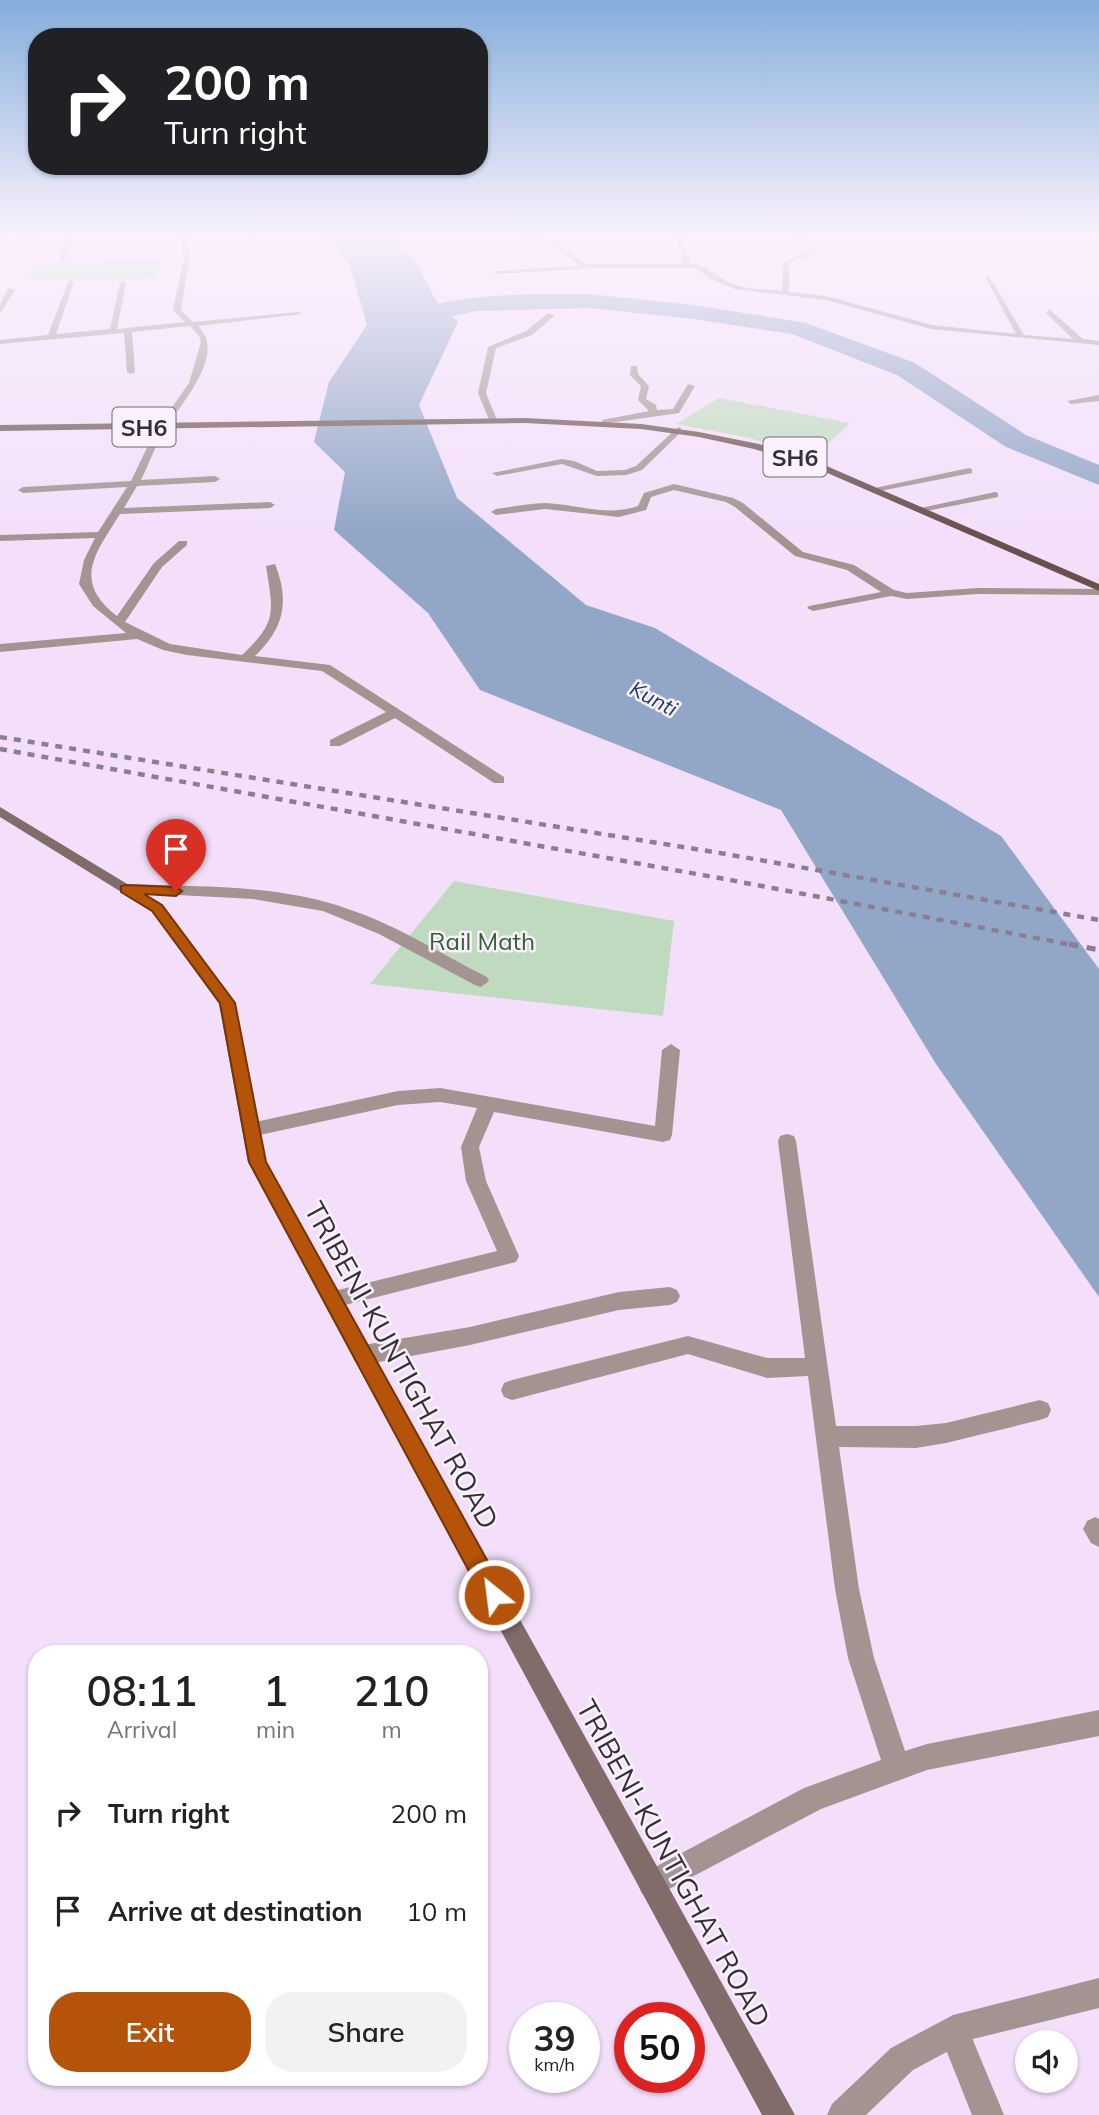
<!DOCTYPE html>
<style>
:root{--surface:#fff;--page:#f2f2f2;--text:#222;--muted:#767676;--accent:#b45309}
body{margin:0;font-family:Mulish,sans-serif;background:var(--page);color:var(--text);height:100vh;display:flex;flex-direction:column;font-size:26px;white-space:nowrap}
*{box-sizing:border-box;margin:0}
p{font-size:23px;color:var(--muted)}
.icon{flex:none;width:38px;height:38px;fill:none;stroke:currentColor;stroke-width:2;stroke-linecap:round;stroke-linejoin:round}
.map{position:relative;flex:1;overflow:hidden}
.panel{position:absolute;left:28px;top:1645px;width:460px;height:441px;display:flex;flex-direction:column;background:var(--surface);border-radius:28px;box-shadow:0 2px 5px #0004}
.panel>*{flex:none}
.banner{position:absolute;left:28px;top:28px;width:460px;height:147px;border-radius:28px;box-shadow:0 2px 5px #0004;background:#202124;color:#fff;overflow:hidden}
.fabs{position:absolute;left:1015px;top:2030px;display:grid;gap:14px}
.fabs a{display:grid;place-items:center;width:63px;height:63px;border-radius:50%;background:var(--surface);box-shadow:0 2px 5px #0004;font-size:35px}
.speed{position:absolute;left:509px;top:2002px;display:flex;gap:14px;font-size:35px;font-weight:700;text-align:center}
.speed>*{display:grid;place-content:center;width:91px;height:91px;border-radius:50%;background:var(--surface);box-shadow:0 2px 5px #0004;line-height:1}
.speed small{font-size:18px;font-weight:400}
.speed .limit{border:10px solid #d22;background:#fff;color:#111}
.pin{position:absolute;display:grid;place-items:center;width:60px;height:60px;color:#fff;margin:-72px -30px;border-radius:50% 50% 50% 0;rotate:-45deg;box-shadow:0 0 7px #0007}
.pin .icon{rotate:45deg}
.me{position:absolute;width:77px;margin:-38px;rotate:331deg;stroke-linejoin:round;filter:drop-shadow(0 0 5px #0008)}
.turn{display:flex;align-items:center;gap:24px;height:147px;padding:0 21px;font-size:32px}
.turn .icon{width:91px;height:91px;stroke-width:2.5}
.turn b{display:block;font-size:49px;line-height:60px}
.eta{display:flex;justify-content:space-evenly;align-items:center;height:119px;text-align:center}
.eta b{font-size:42px;font-weight:600;line-height:49px}
.primary-button{display:flex;gap:14px;margin-top:auto;padding:14px 21px}
.primary-button a{flex:1;height:80px;border-radius:28px;background:var(--accent);color:#fff;font-size:28px;font-weight:600;line-height:80px;text-align:center}
.primary-button a+a{background:var(--page);color:var(--text)}
ul{padding:0;list-style:none}
li{display:flex;align-items:center;gap:21px;height:98px;padding:0 21px}
li div{flex:1}
li b{display:block;font-size:26px}
li em{font-style:normal}
.map>svg:first-child{display:block}
.green{fill:#bfdabe}
.water{fill:#92a6c7}
.lines{fill:none;stroke-linecap:round;stroke-linejoin:round}
.river{fill:#92a6c7;fill-rule:evenodd}
.minor{fill:#a39492;fill-rule:evenodd}
.tertiary{fill:#a39492;fill-rule:evenodd}
.secondary{fill:#826c69;fill-rule:evenodd}
.primary{fill:#69504d;fill-rule:evenodd}
.rail-far1{stroke:#8b7e90;stroke-width:4.5;stroke-dasharray:7 7;stroke-linecap:butt}
.rail{stroke:#8b7e90;stroke-width:5;stroke-dasharray:9 9;stroke-linecap:butt}
.route{fill:#b45309;stroke:#753606;stroke-width:2}
.labels{text-anchor:middle;dominant-baseline:central;stroke-width:5;stroke-linejoin:round;paint-order:stroke}
.far-water-label{font-size:21px;font-style:italic;fill:#1e3763;stroke:#f9f1fc}
.shield{fill:#f9f1fc;stroke:#706873;stroke-width:2}
.shield-label{font-size:23px;font-weight:bold;fill:#352e38}
.park-label{font-size:24px;fill:#366036;stroke:#f9f1fc}
.near-street-label{font-size:28px;fill:#352e38;stroke:#f9f1fc}
</style>
<div class="map">
<svg width="1099" height="2115" viewBox="0 0 1099 2115">
<rect width="100%" height="100%" fill="#f3dffa"/>
<!-- green -->
<g class="green">
<polygon points="162,261 157,279 28,280 43,263"/>
<polygon points="719,398 850,423 811,459 750,438 676,424"/>
<polygon points="454,881 674,921 663,1016 370,984"/>
</g>
<!-- water -->
<polygon class="water" points="326,237 394,237 416,261 436,301 458,322 419,405 457,498 586,605 655,628 1001,836 1099,969 1099,1297 936,1064 781,810 480,690 428,613 334,530 345,472 314,442 329,382 367,325 349,263"/>
<g class="lines">
<!-- river -->
<path class="river" d="M588,294L694,305L806,323L915,363L1026,435L1099,465V485L1006,447L897,375L792,334L694,319L588,308L477,311L434,320L417,332L408,334L399,332L396,327C422,289 544,295 588,294Z"/>
<!-- minor -->
<g class="minor">
<polygon points="0,237 7,237 0,243"/>
<polygon points="22,237 36,237 25,239"/>
<polygon points="66,237 72,237 65,260 62,262 59,260"/>
<path d="M179,237L188,240L190,258L181,310L193,322L298,312L302,314L198,326C228,354 180,404 164,431C155,446 149,464 141,480L215,476L220,479L215,482L137,486L124,508L270,502L275,505L270,508L120,514C95,554 72,581 117,616L154,563L179,541H187V545L162,567L125,622L170,644L242,655C278,621 273,612 266,566L275,564C290,602 284,628 255,656L330,665L504,777V783H494L395,718L340,746H330V740L386,712L322,671L187,655L163,650L137,639L0,652V644L126,633L93,606L79,584L84,560L95,538L0,541V535L98,532L127,487L23,493L18,490L23,487L131,481L154,433L189,383L201,342L199,336L190,326L132,332L135,372L131,374L127,372L124,333L0,344V340L48,335L68,282L71,280L74,282L56,334L110,329L120,283L123,281L126,283L117,329L185,322L173,310L184,258Z"/>
<path d="M520,237L554,241L587,264H683L676,237H682L690,264C708,264 719,280 736,285C750,290 767,289 782,291L783,262L810,251L799,237H805L817,252L789,263V292L826,296L932,325L1016,334L986,278L989,276L1024,335L1073,339L1046,313L1049,309L1083,339L1099,341V345L931,329L826,300L734,289L709,278L696,268H593L494,274L496,271L581,266L550,244Z"/>
<polygon points="8,288 15,290 0,314 0,305"/>
<polygon points="548,313 555,315 532,335 496,348 486,393 497,420 490,422 478,393 488,347 526,331"/>
<polygon points="631,366 637,366 638,374 649,386 646,399 656,405 657,410 673,409 688,384 695,386 679,413 602,424 602,420 649,411 638,400 641,386 630,375"/>
<polygon points="1099,395 1099,401 1071,404 1067,401"/>
<polygon points="678,427 681,428 681,432 642,470 626,475 597,476 562,464 497,476 492,473 562,459 574,461 597,471 625,470 636,466"/>
<polygon points="969,468 972,469 972,473 875,492 870,489"/>
<path d="M674,484L733,498L743,503L803,552L854,565L894,590L907,593L977,588L1099,589V595L977,594L907,599L891,596L813,611L807,608L809,606L881,592L847,570L795,556L735,507L726,502L674,490L651,497L646,510L619,517L545,509L496,515L491,512L496,509C512,507 529,503 545,503C576,504 607,517 638,506L644,493Z"/>
<polygon points="995,492 998,493 998,497 921,512 916,509"/>
<path d="M126,884C200,887 277,884 348,909C397,925 441,954 487,977L489,981L481,987L475,985L379,934L323,911L253,899L121,892L118,889Z"/>
<polygon points="671,1044 680,1050 672,1135 670,1140 663,1142 494,1112 479,1147 486,1181 519,1256 516,1262 333,1308 326,1305 323,1299 326,1293 497,1251 466,1181 461,1147 477,1108 440,1102 398,1105 251,1137 244,1135 242,1130 244,1125 251,1123 398,1091 440,1088 655,1126 662,1050"/>
<polygon points="787,1134 794,1136 796,1141 836,1426 916,1426 946,1423 1040,1400 1048,1403 1051,1410 1048,1417 1040,1420 946,1443 916,1448 839,1447 859,1589 874,1658 905,1751 927,1744 1099,1710 1099,1736 927,1770 821,1809 652,1898 642,1894 638,1884 642,1874 804,1788 881,1760 848,1658 835,1589 808,1376 767,1378 688,1354 512,1400 504,1397 501,1390 504,1383 512,1380 688,1336 767,1358 805,1358 778,1141 780,1136"/>
<polygon points="670,1287 677,1290 680,1296 677,1302 670,1305 619,1310 470,1345 363,1365 355,1362 352,1355 355,1348 363,1345 470,1327 619,1292"/>
<polygon points="1095,1517 1099,1519 1099,1547 1091,1543 1083,1529 1087,1521"/>
<polygon points="954,2017 965,2021 1004,2115 972,2115 939,2032 943,2021"/>
</g>
<!-- tertiary -->
<polygon class="tertiary" points="1099,1978 1099,2008 969,2040 913,2070 866,2115 827,2115 832,2104 891,2048 953,2015"/>
<!-- secondary -->
<polygon class="secondary" points="0,807 162,905 235,1003 266,1162 795,2115 762,2115 248,1162 219,1004 152,911 0,817"/>
<!-- primary -->
<polygon class="primary" points="525,418 641,424 699,432 759,444 815,461 1099,584 1099,591 809,465 754,449 699,437 641,429 525,423 0,431 0,425"/>
<!-- rail-far1 -->
<g class="rail-far1">
<polyline points="0,737 720,853 1099,920"/>
<polyline points="0,749 730,880 1078,946"/>
</g>
<!-- rail -->
<polyline class="rail" points="1069,944 1099,950"/>
</g>
<!-- sky -->
<linearGradient id="sky" x2="0" y2="1"><stop stop-color="#85aedb"/><stop offset="0.44" stop-color="#faf1fd"/><stop offset="1" stop-color="#faf1fd" stop-opacity="0"/></linearGradient>
<rect width="1099" height="533" fill="url(#sky)"/>
<!-- route -->
<polygon class="route" points="126,885 176,887 182,891 176,896 144,894 162,905 235,1003 266,1162 502,1587 505,1595 502,1603 494,1607 486,1603 249,1162 220,1003 152,911 121,892 121,886"/>
<g class="labels">
<!-- far-water labels -->
<g class="far-water-label">
<text transform="translate(654 698) rotate(28)">Kunti</text>
</g>
<!-- shield labels -->
<g class="shield">
<rect x="112.5" y="407.5" width="63" height="39" rx="5"/>
<rect x="763.5" y="437.5" width="63" height="39" rx="5"/>
</g>
<g class="shield-label">
<text x="144" y="427">SH6</text>
<text x="795" y="457">SH6</text>
</g>
<!-- park labels -->
<g class="park-label">
<text x="482" y="941">Rail Math</text>
</g>
<!-- near-street labels -->
<g class="near-street-label">
<text transform="translate(402 1365) rotate(61)">TRIBENI-KUNTIGHAT ROAD</text>
<text transform="translate(674 1863) rotate(61)">TRIBENI-KUNTIGHAT ROAD</text>
</g>
</g>
</svg>
<div class="fabs">
<a><svg class="icon" aria-label="sound" viewBox="0 0 24 24"><path d="M4 9h4l5-4v14l-5-4H4zM17 9q2 3 0 6"/></svg></a>
</div>
<div class="speed"><div>39<small>km/h</small></div><div class="limit">50</div></div>
<div class="pin" style="left:176px;top:891px;background:#d93025"><svg class="icon" aria-label="arrive" viewBox="0 0 24 24"><path d="M6 21V4h12l-3 4 3 4H6"/></svg></div>
<svg class="me" style="left:494px;top:1595px" viewBox="-20 -20 40 40"><circle r="17" fill="#b45309" stroke="#fff" stroke-width="3"/><path d="M0-11L8 9 0 5-8 9z" fill="#fff"/></svg>
<div class="banner">
<div class="turn"><svg class="icon" aria-label="right" viewBox="0 0 24 24"><path d="M7 20v-9h11M14 6l5 5-5 5"/></svg><div><b>200 m</b>Turn right</div></div>
</div>
<section class="panel">
<div class="eta">
<div><b>08:11</b><p>Arrival</p></div>
<div><b>1</b><p>min</p></div>
<div><b>210</b><p>m</p></div>
</div>
<ul>
<li><svg class="icon" aria-label="right" viewBox="0 0 24 24"><path d="M7 20v-9h11M14 6l5 5-5 5"/></svg><div><b>Turn right</b></div><em>200 m</em></li>
<li><svg class="icon" aria-label="arrive" viewBox="0 0 24 24"><path d="M6 21V4h12l-3 4 3 4H6"/></svg><div><b>Arrive at destination</b></div><em>10 m</em></li>
</ul>
<div class="primary-button"><a>Exit</a><a>Share</a></div>
</section>
</div>
